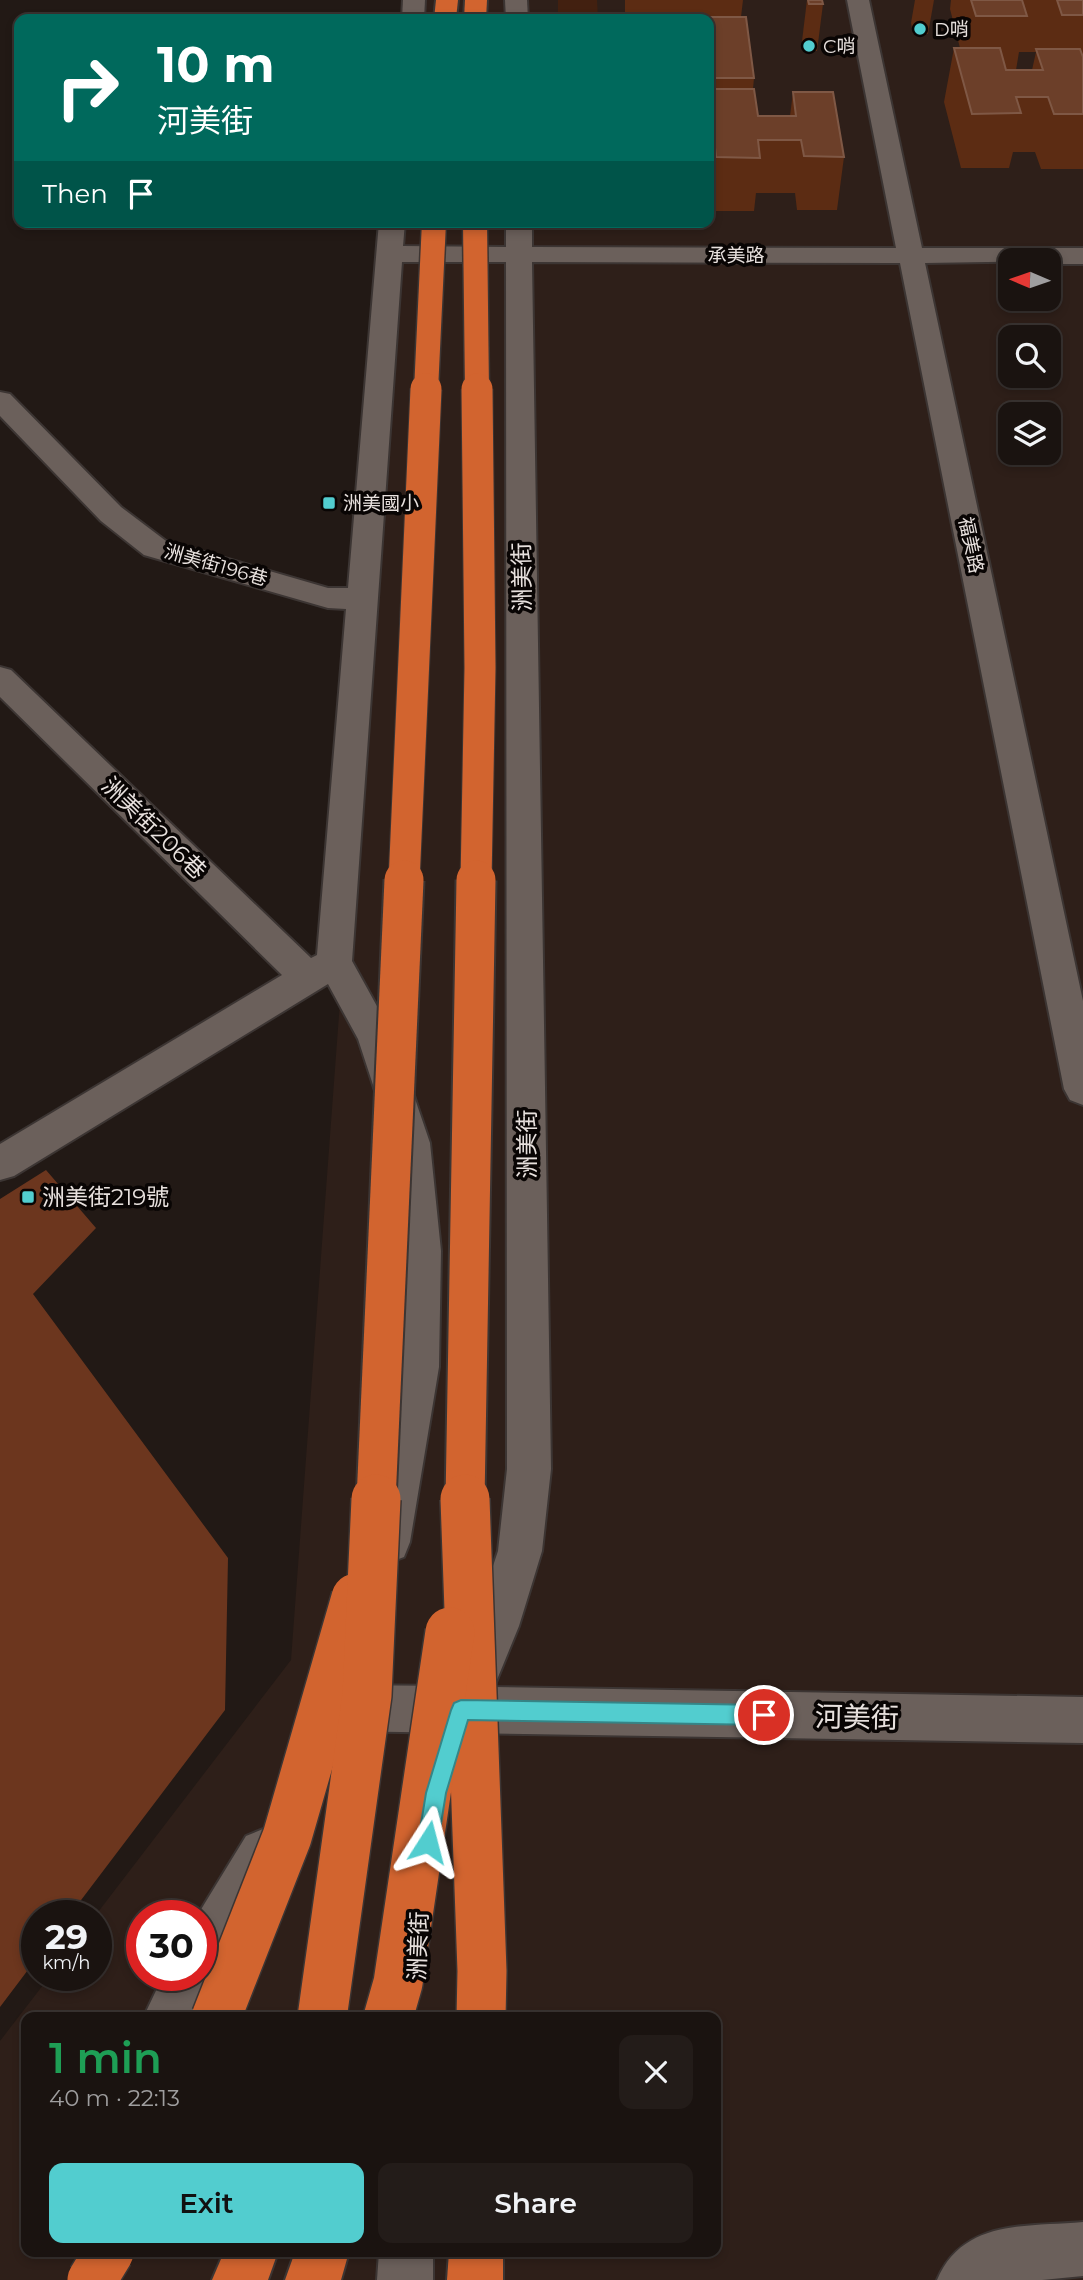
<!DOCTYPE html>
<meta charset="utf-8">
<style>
:root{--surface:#1a1310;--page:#231c19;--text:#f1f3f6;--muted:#9f9e9f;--line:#383230;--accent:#52cdcf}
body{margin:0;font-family:Montserrat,"Noto Sans TC",sans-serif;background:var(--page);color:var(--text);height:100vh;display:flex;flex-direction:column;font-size:26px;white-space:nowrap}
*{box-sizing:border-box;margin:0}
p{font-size:23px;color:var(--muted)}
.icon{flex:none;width:38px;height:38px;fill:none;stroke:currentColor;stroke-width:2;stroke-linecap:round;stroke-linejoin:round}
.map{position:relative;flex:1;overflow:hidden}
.panel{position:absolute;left:21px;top:2012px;width:700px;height:245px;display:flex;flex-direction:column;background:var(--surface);border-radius:14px;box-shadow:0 4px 10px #0003,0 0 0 2px var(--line)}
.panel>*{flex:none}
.top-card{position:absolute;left:14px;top:14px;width:700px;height:214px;border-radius:14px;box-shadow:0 4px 10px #0003,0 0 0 2px var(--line);background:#00695c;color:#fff;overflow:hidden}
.needle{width:46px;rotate:272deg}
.buttons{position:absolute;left:998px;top:248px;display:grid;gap:14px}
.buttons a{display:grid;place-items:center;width:63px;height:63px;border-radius:14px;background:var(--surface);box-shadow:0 4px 10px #0003,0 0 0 2px var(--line);font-size:35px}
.speed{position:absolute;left:21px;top:1900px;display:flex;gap:14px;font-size:35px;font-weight:700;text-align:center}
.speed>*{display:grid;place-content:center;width:91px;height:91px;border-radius:50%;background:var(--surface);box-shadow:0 4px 10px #0003,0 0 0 2px var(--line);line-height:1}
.speed small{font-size:18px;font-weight:400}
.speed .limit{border:10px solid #d22;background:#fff;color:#111}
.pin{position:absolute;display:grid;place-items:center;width:60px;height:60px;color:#fff;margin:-30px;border:4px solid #fff;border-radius:50%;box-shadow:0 2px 7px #0007}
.me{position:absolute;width:77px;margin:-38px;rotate:9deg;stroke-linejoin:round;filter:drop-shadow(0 0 5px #0008)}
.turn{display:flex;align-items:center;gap:24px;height:147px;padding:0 28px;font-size:32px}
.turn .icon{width:91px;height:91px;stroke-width:2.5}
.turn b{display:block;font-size:49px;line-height:60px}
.then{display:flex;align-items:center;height:66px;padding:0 28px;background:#0003;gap:14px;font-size:26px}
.round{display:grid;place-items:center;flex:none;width:74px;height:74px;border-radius:14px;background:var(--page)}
.overview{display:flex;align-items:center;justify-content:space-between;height:119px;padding:0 28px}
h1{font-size:42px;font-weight:600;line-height:52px;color:#1e9e55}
.cta{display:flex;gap:14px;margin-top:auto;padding:14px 28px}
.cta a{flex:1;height:80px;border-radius:14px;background:var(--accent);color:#111;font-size:28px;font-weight:600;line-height:80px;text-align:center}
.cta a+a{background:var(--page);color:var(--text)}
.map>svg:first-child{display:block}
.built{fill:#2e1f19;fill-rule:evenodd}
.green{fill:#422010}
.forest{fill:#6c361e}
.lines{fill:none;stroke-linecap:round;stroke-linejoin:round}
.minor-casing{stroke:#3c3533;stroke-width:4}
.highway-casing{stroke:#3c3533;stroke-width:4}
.minor{fill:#6b605b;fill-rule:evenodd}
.highway{fill:#d2642f;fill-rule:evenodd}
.highway-bridge-far3-casing{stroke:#3c3533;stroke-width:27;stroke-linecap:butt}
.highway-bridge-far2-casing{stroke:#3c3533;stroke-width:33;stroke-linecap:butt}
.highway-bridge-far1-casing{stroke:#3c3533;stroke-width:43;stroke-linecap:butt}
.highway-bridge-casing{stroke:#3c3533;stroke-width:52;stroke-linecap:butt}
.highway-bridge-far3{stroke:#d2642f;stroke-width:24}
.highway-bridge-far2{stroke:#d2642f;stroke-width:31}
.highway-bridge-far1{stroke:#d2642f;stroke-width:39}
.highway-bridge{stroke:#d2642f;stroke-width:49}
.wall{fill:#5c2c13;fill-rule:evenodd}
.building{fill:#6c3f29;stroke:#7f5845;stroke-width:2}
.route{fill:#52cdcf;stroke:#358587;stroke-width:2}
.poi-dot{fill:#52cdcf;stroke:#090504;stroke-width:2.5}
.labels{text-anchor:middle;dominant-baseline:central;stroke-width:7;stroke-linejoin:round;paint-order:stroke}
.far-poi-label{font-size:19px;fill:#e8e1de;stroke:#090504;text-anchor:start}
.far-street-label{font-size:19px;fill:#e8e1de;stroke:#090504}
.street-label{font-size:23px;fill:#e8e1de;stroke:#090504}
.poi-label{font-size:23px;fill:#e8e1de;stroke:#090504;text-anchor:start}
.near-street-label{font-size:28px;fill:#e8e1de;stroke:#090504}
</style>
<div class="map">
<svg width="1083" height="2280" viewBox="0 0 1083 2280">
<rect width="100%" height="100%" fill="#221915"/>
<!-- built -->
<path class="built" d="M419,0H1083V2280H0V2041L50,1976H96L95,1916L291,1660L398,222H709V19H418ZM1010,261H1048V299H1010ZM1010,338H1048V376H1010ZM1010,415H1048V453H1010ZM142,1916H201V1976H142ZM26,2018H716V2252H26Z"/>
<!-- green -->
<polygon class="green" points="558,0 597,0 598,19 558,19"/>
<!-- forest -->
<polygon class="forest" points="46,1170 96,1228 33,1294 228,1558 225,1710 69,1916 37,1916 37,1958 0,2007 0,1199"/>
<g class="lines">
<!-- minor casing -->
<g class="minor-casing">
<g id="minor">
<polygon points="403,0 425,0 424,19 402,19"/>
<polygon points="505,0 527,0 528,19 506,19"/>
<polygon points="847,0 869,0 922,248 1083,248 1083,264 1048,264 1048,261 925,263 1083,1001 1083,1105 1070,1100 1064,1089 900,263 532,262 551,1469 542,1551 519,1626 494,1687 1083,1697 1083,1743 338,1731 321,1725 315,1708 321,1691 338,1685 453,1686 451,1680 473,1626 498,1551 507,1469 506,262 402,262 352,961 394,1037 430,1143 441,1251 439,1367 410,1542 404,1557 388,1563 372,1557 366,1542 397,1367 401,1251 392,1143 358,1039 328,984 14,1176 0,1180 0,1144 282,975 0,697 0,667 11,670 311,958 317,955 346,609 328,608 144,555 101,521 0,416 0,392 10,394 121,507 166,541 328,588 348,588 379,222 405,222 403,246 506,247 506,222 532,222 532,247 896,248"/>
<polygon points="263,1829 280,1836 287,1853 280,1870 215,1975 196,2018 143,2018 163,1976 201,1976 201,1916 197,1916 246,1836"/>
<path d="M1083,2222V2276L1042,2280H937C963,2219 1027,2227 1083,2222Z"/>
<polygon points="379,2252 433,2252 433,2280 377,2280"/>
</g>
</g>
<!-- highway casing -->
<g class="highway-casing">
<g id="highway">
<polygon points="436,0 458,0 456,19 434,19"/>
<polygon points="465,0 487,0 486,19 464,19"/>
<polygon points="224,2252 278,2252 268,2280 212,2280"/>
<polygon points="295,2252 349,2252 341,2280 285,2280"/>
<polygon points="449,2252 503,2252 503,2280 447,2280"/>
</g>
</g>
<!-- minor -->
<use href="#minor" class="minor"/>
<!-- highway -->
<use href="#highway" class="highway"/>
<!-- highway-bridge-far3 casing -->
<g class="highway-bridge-far3-casing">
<g id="highway-bridge-far3">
<polyline points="475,222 477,391"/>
<polyline points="426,391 434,222"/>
</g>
</g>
<!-- highway-bridge-far2 casing -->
<g class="highway-bridge-far2-casing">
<g id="highway-bridge-far2">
<polyline points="404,882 426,389"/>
<polyline points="476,882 480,668 477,389"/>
</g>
</g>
<!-- highway-bridge-far1 casing -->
<g class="highway-bridge-far1-casing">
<g id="highway-bridge-far1">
<polyline points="376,1501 404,880"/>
<polyline points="465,1501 476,880"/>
</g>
</g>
<!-- highway-bridge casing -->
<g class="highway-bridge-casing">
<g id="highway-bridge">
<polyline points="465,1499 482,1971 481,2018"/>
<polyline points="216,2018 287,1837 356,1598"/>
<polyline points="322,2018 367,1695 376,1499"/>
<polyline points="388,2018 398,1983 450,1632"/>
<polyline points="92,2280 109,2252"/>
</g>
</g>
<!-- highway-bridge-far3 -->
<use href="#highway-bridge-far3" class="highway-bridge-far3"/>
<!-- highway-bridge-far2 -->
<use href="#highway-bridge-far2" class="highway-bridge-far2"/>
<!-- highway-bridge-far1 -->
<use href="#highway-bridge-far1" class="highway-bridge-far1"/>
<!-- highway-bridge -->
<use href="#highway-bridge" class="highway-bridge"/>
</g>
<!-- wall -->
<g class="wall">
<polygon points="625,0 743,0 741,17 754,78 753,89 758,116 790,116 793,92 844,157 837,210 797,210 795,193 756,193 754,211 711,211 709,186 709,19 625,19"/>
<polygon points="807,0 822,0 823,4 817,51 803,51 802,41"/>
<polygon points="915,0 934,0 928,34 913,34 911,23"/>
<path d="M951,0H1083V169H1041L1035,152H1013L1009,168H961L944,102L954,48H960L950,9ZM1019,52H1036L1032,70H1016Z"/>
</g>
<!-- building -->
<g class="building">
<polygon points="808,0 822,0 823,4 809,4"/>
<polygon points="971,0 1022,0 1027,16 976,16"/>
<polygon points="1057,0 1083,0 1083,15 1062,15"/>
<polygon points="708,17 746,17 754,78 713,78 712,61 709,61 709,39 710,39 709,19"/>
<polygon points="632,18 674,18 675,19 632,19"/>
<polygon points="954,48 1000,48 1006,70 1043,70 1036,49 1080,49 1083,57 1083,114 1054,114 1048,97 1016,97 1021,113 972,114"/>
<polygon points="709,89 754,89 758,116 796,116 793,92 833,92 844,157 804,156 801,140 758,140 760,158 716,157"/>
</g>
<!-- route -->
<polygon class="route" points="461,1700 764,1705 771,1708 774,1715 771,1722 764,1725 468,1720 446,1793 438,1842 435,1850 428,1852 421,1850 418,1842 426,1793 451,1710 454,1703"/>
<!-- markers -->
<g class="poi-dot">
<circle cx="920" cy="29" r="7"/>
<circle cx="809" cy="46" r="7"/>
<rect x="322" y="496" width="14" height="14" rx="3.5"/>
<rect x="21" y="1190" width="14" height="14" rx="3.5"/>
</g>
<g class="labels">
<!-- far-poi labels -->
<g class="far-poi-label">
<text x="934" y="29">D哨</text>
<text x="823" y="46">C哨</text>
<text x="343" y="503">洲美國小</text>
</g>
<!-- far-street labels -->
<g class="far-street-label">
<text x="736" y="255">承美路</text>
<text transform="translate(971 545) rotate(78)">福美路</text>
<text transform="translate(216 565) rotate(16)">洲美街196巷</text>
</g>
<!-- street labels -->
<g class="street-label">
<text transform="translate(522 577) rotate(-91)">洲美街</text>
<text transform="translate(154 828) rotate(44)">洲美街206巷</text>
<text transform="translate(527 1144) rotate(-90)">洲美街</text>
<text transform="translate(418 1946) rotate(-88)">洲美街</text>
</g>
<!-- poi labels -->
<g class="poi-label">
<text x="42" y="1197">洲美街219號</text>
</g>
<!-- near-street labels -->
<g class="near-street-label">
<text transform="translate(857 1717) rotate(1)">河美街</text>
</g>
</g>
</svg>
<div class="buttons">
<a><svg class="needle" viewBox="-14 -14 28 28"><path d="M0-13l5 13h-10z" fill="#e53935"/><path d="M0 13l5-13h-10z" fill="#9f9e9f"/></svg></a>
<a><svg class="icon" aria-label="search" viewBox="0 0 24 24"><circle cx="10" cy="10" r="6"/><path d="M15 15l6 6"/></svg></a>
<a><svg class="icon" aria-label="layers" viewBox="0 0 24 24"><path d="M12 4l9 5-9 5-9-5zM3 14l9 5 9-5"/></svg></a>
</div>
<div class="speed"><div>29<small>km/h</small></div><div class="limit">30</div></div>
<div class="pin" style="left:764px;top:1715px;background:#d93025"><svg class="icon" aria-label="arrive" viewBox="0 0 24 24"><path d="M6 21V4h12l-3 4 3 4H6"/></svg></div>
<svg class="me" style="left:428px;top:1842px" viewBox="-20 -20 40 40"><path d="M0-17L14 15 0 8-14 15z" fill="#52cdcf" stroke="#fff" stroke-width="4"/></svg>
<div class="top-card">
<div class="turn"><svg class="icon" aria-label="right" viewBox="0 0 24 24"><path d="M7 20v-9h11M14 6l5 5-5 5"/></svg><div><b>10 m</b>河美街</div></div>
<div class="then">Then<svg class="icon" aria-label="arrive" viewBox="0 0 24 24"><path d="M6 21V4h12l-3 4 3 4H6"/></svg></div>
</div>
<section class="panel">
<div class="overview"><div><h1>1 min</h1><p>40 m · 22:13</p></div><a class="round"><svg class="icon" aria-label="close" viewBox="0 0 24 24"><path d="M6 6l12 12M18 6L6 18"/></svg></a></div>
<div class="cta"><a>Exit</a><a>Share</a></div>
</section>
</div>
